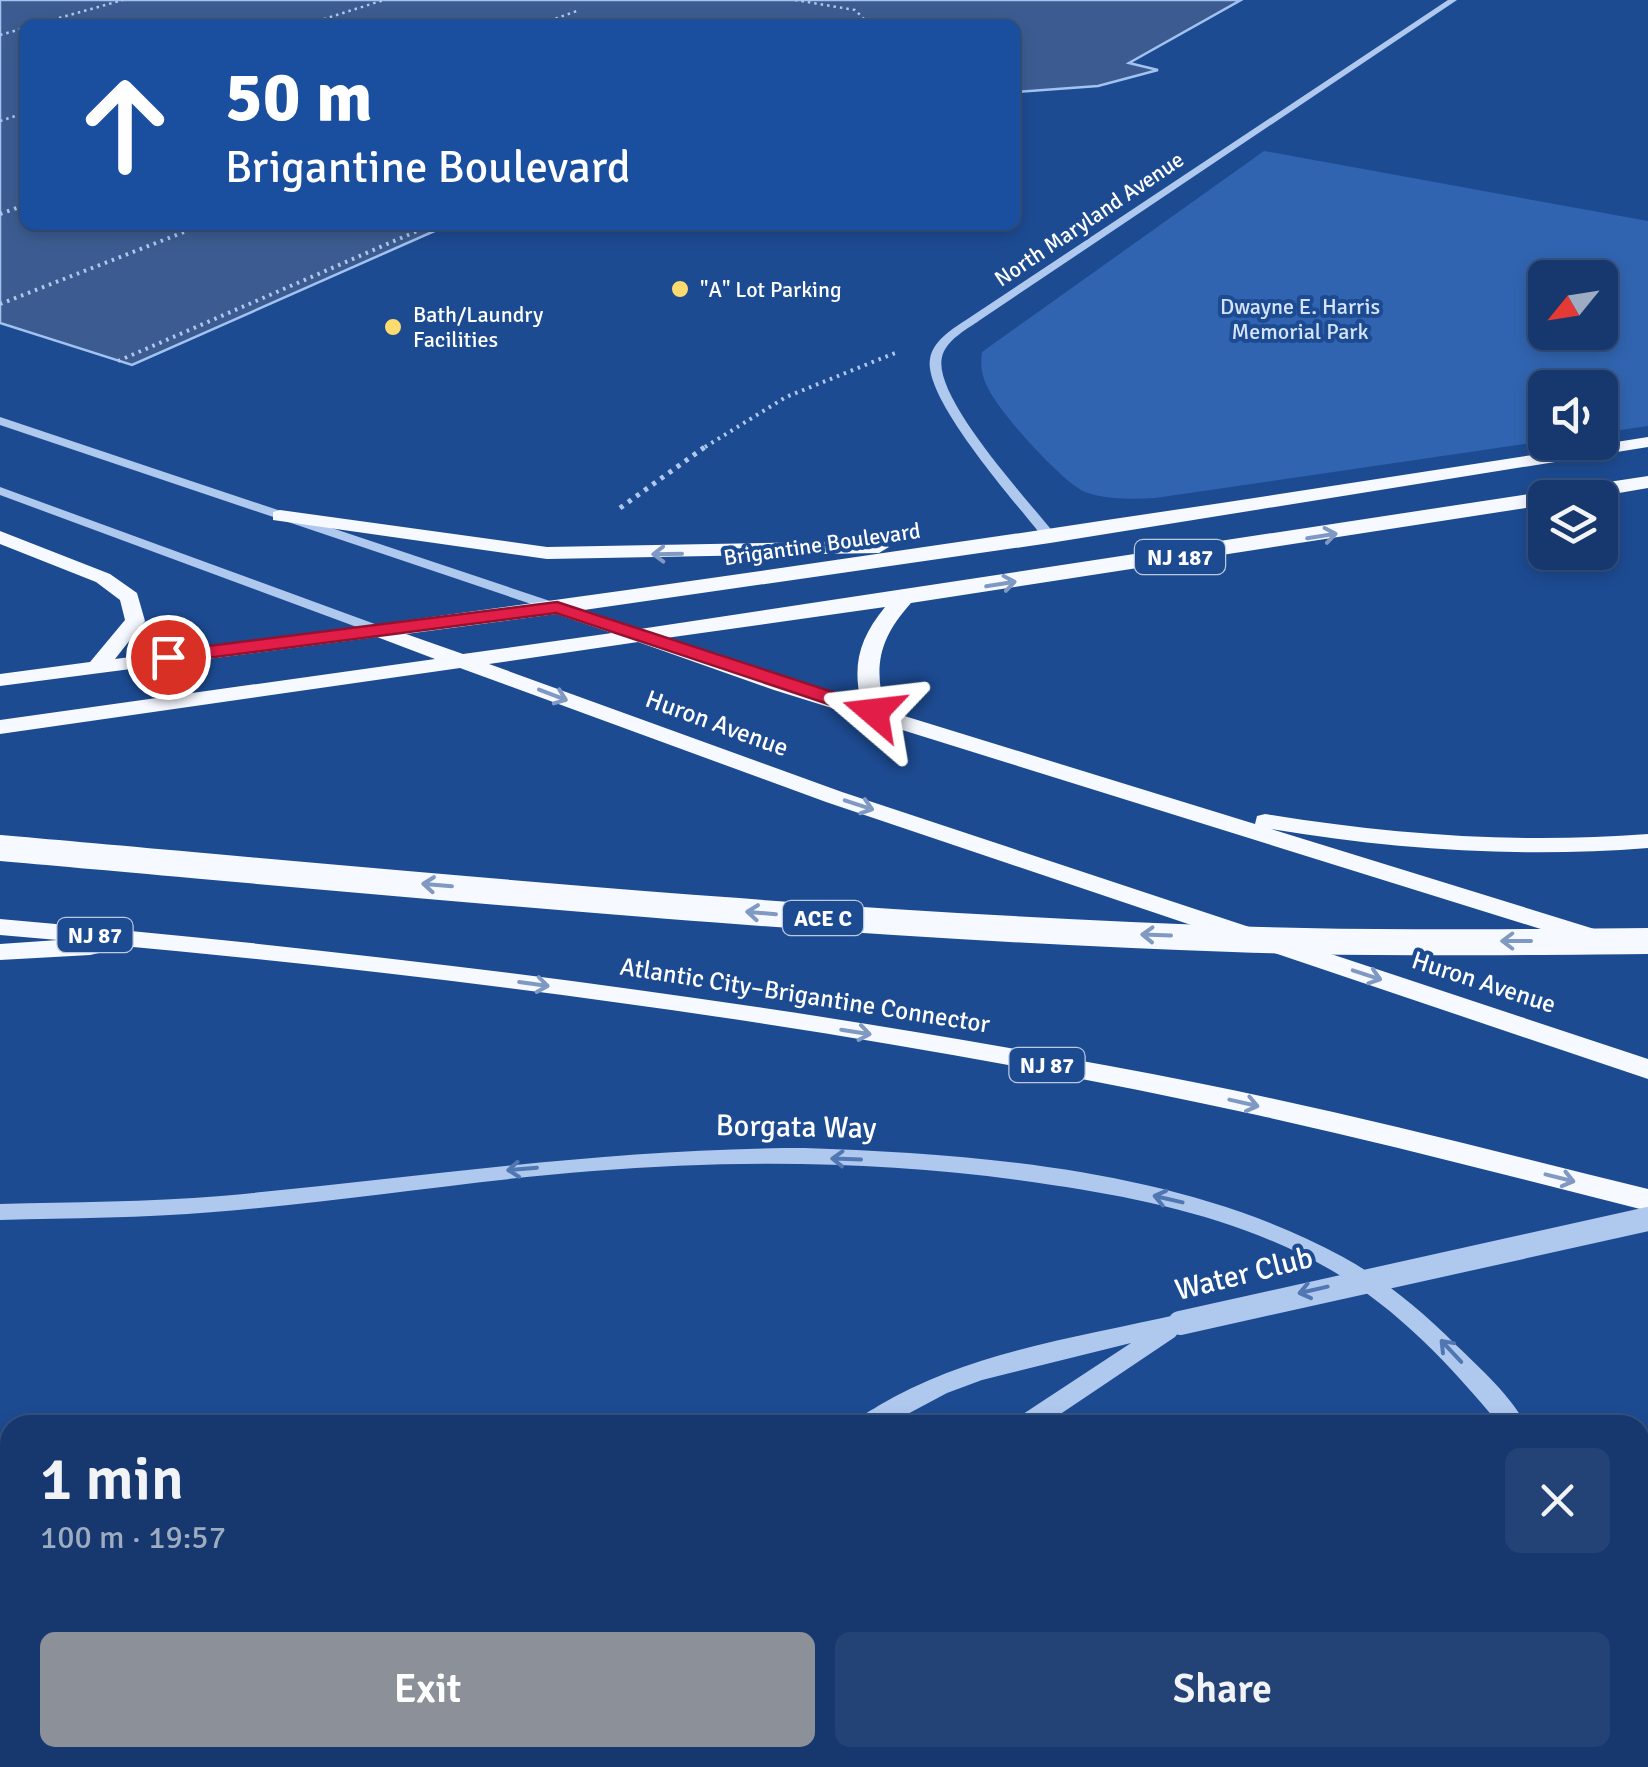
<!DOCTYPE html>
<meta charset="utf-8">
<style>
:root{--surface:#16386e;--page:#234376;--text:#f1f3f6;--muted:#9eacc2;--line:#355281;--accent:#8c9099}
body{margin:0;font-family:Signika,sans-serif;background:var(--page);color:var(--text);height:100vh;display:flex;flex-direction:column;font-size:38px;white-space:nowrap}
*{box-sizing:border-box;margin:0}
p{font-size:32px;color:var(--muted)}
.icon{flex:none;width:55px;height:55px;fill:none;stroke:currentColor;stroke-width:2;stroke-linecap:round;stroke-linejoin:round}
.map{position:relative;flex:1;overflow:hidden}
.side{position:absolute;left:0px;top:1415px;width:1650px;height:352px;display:flex;flex-direction:column;background:var(--surface);border-radius:30px 30px 0 0;box-shadow:0 5px 15px #0003,0 0 0 2px var(--line)}
.side>*{flex:none}
.top-card{position:absolute;left:20px;top:20px;width:1000px;height:210px;border-radius:15px;box-shadow:0 5px 15px #0003,0 0 0 2px var(--line);background:#1a4fa0;color:#fff;overflow:hidden}
.needle{width:65px;rotate:240deg}
.buttons{position:absolute;left:1528px;top:260px;display:grid;gap:20px}
.buttons a{display:grid;place-items:center;width:90px;height:90px;border-radius:15px;background:var(--surface);box-shadow:0 5px 15px #0003,0 0 0 2px var(--line);font-size:50px}
.pin{position:absolute;display:grid;place-items:center;width:85px;height:85px;color:#fff;margin:-42px;border:5px solid #fff;border-radius:50%;box-shadow:0 2px 10px #0007}
.me{position:absolute;width:110px;margin:-55px;rotate:287deg;stroke-linejoin:round;filter:drop-shadow(0 0 8px #0008)}
.turn{display:flex;align-items:center;gap:35px;height:210px;padding:0 40px;font-size:45px}
.turn .icon{width:130px;height:130px;stroke-width:2.5}
.turn b{display:block;font-size:70px;line-height:85px}
.round{display:grid;place-items:center;flex:none;width:105px;height:105px;border-radius:15px;background:var(--page)}
.headline{display:flex;align-items:center;justify-content:space-between;height:170px;padding:0 40px}
h1{font-size:60px;font-weight:600;line-height:75px}
.cta{display:flex;gap:20px;margin-top:auto;padding:20px 40px}
.cta a{flex:1;height:115px;border-radius:15px;background:var(--accent);color:#fff;font-size:40px;font-weight:600;line-height:115px;text-align:center}
.cta a+a{background:var(--page);color:var(--text)}
.map>svg:first-child{display:block}
.green{fill:#3164b0;fill-rule:evenodd}
.water{fill:#3c5c91;stroke:#a2c2f0;stroke-width:2.5}
.lines{fill:none;stroke-linecap:round;stroke-linejoin:round}
.path-far2{stroke:#afc8ee;stroke-width:2.5;stroke-dasharray:2.5 4;stroke-linecap:butt}
.path-far1{stroke:#afc8ee;stroke-width:4;stroke-dasharray:2.5 5;stroke-linecap:butt}
.path{stroke:#afc8ee;stroke-width:5;stroke-dasharray:4 6;stroke-linecap:butt}
.minor{fill:#afc8ee;fill-rule:evenodd}
.major{fill:#f6f9ff;fill-rule:evenodd}
.minor-bridge{stroke:#afc8ee;stroke-width:24}
.major-bridge{stroke:#f6f9ff;stroke-width:26}
.oneway{stroke:#7f99c3}
.oneway2{stroke:#5077b2}
.route{fill:#e11d48;stroke:#92132f;stroke-width:2.5}
.poi-dot{fill:#fddb6e;stroke:#1d4b92;stroke-width:4}
.labels{text-anchor:middle;dominant-baseline:central;stroke-width:8;stroke-linejoin:round;paint-order:stroke}
.far-street-label{font-size:22px;fill:#fff;stroke:#1d4b92}
.far-poi-label{font-size:22px;fill:#fff;stroke:#1d4b92;text-anchor:start}
.far-park-label{font-size:22px;fill:#d5e4fa;stroke:#1d4b92}
.shield{fill:#1d4b92;stroke:#bbc9de;stroke-width:2.5}
.shield-label{font-size:22px;font-weight:bold;fill:#fff}
.street-label{font-size:25px;fill:#fff;stroke:#1d4b92}
.near-street-label{font-size:30px;fill:#fff;stroke:#1d4b92}
</style>
<div class="map">
<svg width="1648" height="1767" viewBox="0 0 1648 1767">
<rect width="100%" height="100%" fill="#1d4b92"/>
<!-- green -->
<path class="green" d="M1264,151L1648,221V426L1600,433V388H1545V441L1155,498C1132,499 1107,500 1085,492C1062,482 1000,413 989,390C982,377 980,367 982,352ZM1545,278H1600V332H1545Z"/>
<!-- water -->
<polygon class="water" points="0,0 1241,0 1129,63 1158,70 1098,86 1015,92 1015,25 25,25 25,225 448,225 132,365 0,323"/>
<g class="lines">
<!-- path-far2 -->
<g class="path-far2">
<polyline points="795,0 855,10 870,25"/>
<polyline points="34,25 123,0"/>
<polyline points="305,25 384,0"/>
<polyline points="537,25 577,11"/>
<polyline points="0,35 25,28"/>
<polyline points="0,121 25,113"/>
</g>
<!-- path-far1 -->
<g class="path-far1">
<polyline points="0,214 25,205"/>
<polyline points="0,304 202,225"/>
<polyline points="118,361 431,225"/>
<polyline points="705,447 786,397 895,353"/>
</g>
<!-- path -->
<polyline class="path" points="620,508 709,444"/>
<!-- minor -->
<g class="minor">
<path d="M1448,0H1457L980,320C966,330 946,340 942,357C932,398 1031,503 1057,537L1055,540H1045C1019,506 923,400 930,359C933,339 957,326 972,316Z"/>
<polygon points="0,417 562,605 564,608 562,611 552,611 0,425"/>
<polygon points="0,487 383,627 385,630 378,634 373,633 0,495"/>
<path d="M804,1148C982,1154 1184,1170 1343,1257C1385,1280 1422,1311 1456,1345C1480,1368 1511,1396 1526,1425H1500C1451,1366 1398,1309 1331,1270C1246,1221 1148,1199 1052,1185C900,1161 746,1159 593,1171C466,1181 341,1202 214,1212C143,1218 71,1218 0,1220V1204C73,1202 147,1202 221,1196C416,1178 608,1148 804,1148Z"/>
<path d="M1180,1314L1188,1317L1191,1323L1188,1329L1178,1333L1175,1337L1044,1425H1013L1017,1418L1131,1343L982,1380L947,1393L887,1425H855C860,1415 869,1412 878,1406C969,1352 1079,1337 1180,1314Z"/>
<polygon points="1648,1455 1648,1475 1640,1477 1640,1457"/>
<polygon points="1640,1746 1646,1749 1648,1767 1624,1767 1622,1758 1640,1758"/>
<polygon points="489,1758 522,1758 518,1767 485,1767"/>
<polygon points="812,1758 840,1758 839,1767 811,1767"/>
<polygon points="1179,1758 1210,1758 1206,1767 1175,1767"/>
</g>
<!-- major -->
<g class="major">
<path d="M1648,437V447L1050,543L584,610L640,629L1648,476V488L1590,498H1545V505L911,603C880,638 873,664 885,710L1255,824L1257,816L1265,814C1393,835 1519,844 1648,834V848C1521,858 1397,850 1271,829L1604,932L1608,938L1595,946L774,690L638,642L489,664L842,792L1648,1059V1079L826,802L460,668L0,734V720L435,659L377,637L0,686V674L90,662L125,620L120,600L96,582L0,544V531L110,574L137,593L145,621L115,659C628,593 1138,517 1648,437ZM885,607C860,638 852,663 861,703L666,638ZM556,614L612,633L463,654L406,634Z"/>
<polygon points="280,510 547,547 879,541 889,547 879,553 547,559 273,520 273,512"/>
<path d="M0,919C402,954 802,1005 1198,1083C1349,1113 1498,1152 1648,1189V1211C1518,1178 1388,1144 1257,1115C877,1032 488,979 101,944L99,953L90,955L0,960V944L58,940L0,935Z"/>
</g>
<!-- minor-bridge -->
<polyline class="minor-bridge" points="1180,1323 1648,1219"/>
<!-- major-bridge -->
<path class="major-bridge" d="M0,848C411,884 821,925 1233,939C1371,944 1510,942 1648,941"/>
</g>
<!-- one-way arrows -->
<defs><path id="oneway-shaft" d="M-6 0H5M1.5-3L5.5 0L1.5 3" fill="none" stroke-width="1.6" stroke-linecap="round" stroke-linejoin="round" transform="scale(2.5)"/></defs>
<g class="oneway">
<use href="#oneway-shaft" transform="translate(1322 536) rotate(-9)"/>
<use href="#oneway-shaft" transform="translate(667 554) rotate(179)"/>
<use href="#oneway-shaft" transform="translate(1001 584) rotate(-9)"/>
<use href="#oneway-shaft" transform="translate(553 695) rotate(21)"/>
<use href="#oneway-shaft" transform="translate(859 805) rotate(18)"/>
<use href="#oneway-shaft" transform="translate(437 885) rotate(-175)"/>
<use href="#oneway-shaft" transform="translate(761 913) rotate(-175)"/>
<use href="#oneway-shaft" transform="translate(1156 935) rotate(-178)"/>
<use href="#oneway-shaft" transform="translate(1516 941) rotate(-180)"/>
<use href="#oneway-shaft" transform="translate(1367 975) rotate(18)"/>
<use href="#oneway-shaft" transform="translate(534 984) rotate(8)"/>
<use href="#oneway-shaft" transform="translate(856 1032) rotate(9)"/>
<use href="#oneway-shaft" transform="translate(1244 1103) rotate(13)"/>
<use href="#oneway-shaft" transform="translate(1560 1178) rotate(14)"/>
</g>
<g class="oneway2">
<use href="#oneway-shaft" transform="translate(846 1159) rotate(-178)"/>
<use href="#oneway-shaft" transform="translate(522 1169) rotate(175)"/>
<use href="#oneway-shaft" transform="translate(1168 1199) rotate(-167)"/>
<use href="#oneway-shaft" transform="translate(1313 1290) rotate(167)"/>
<use href="#oneway-shaft" transform="translate(1451 1351) rotate(-133)"/>
</g>
<!-- route -->
<polygon class="route" points="557,602 882,708 885,712 874,719 867,717 556,613 168,663 159,657 168,651"/>
<!-- markers -->
<g class="poi-dot">
<circle cx="680" cy="289" r="10"/>
<circle cx="393" cy="327" r="10"/>
</g>
<g class="labels">
<!-- far-street labels -->
<g class="far-street-label">
<text transform="translate(1089 219) rotate(-34)">North Maryland Avenue</text>
<text transform="translate(822 544) rotate(-8)">Brigantine Boulevard</text>
</g>
<!-- far-poi labels -->
<g class="far-poi-label">
<text x="700" y="289">"A" Lot Parking</text>
<text x="413" y="314">Bath/Laundry<tspan x="413" dy="25">Facilities</tspan></text>
</g>
<!-- far-park labels -->
<g class="far-park-label">
<text x="1300" y="306">Dwayne E. Harris<tspan x="1300" dy="25">Memorial Park</tspan></text>
</g>
<!-- shield labels -->
<g class="shield">
<rect x="1135" y="540" width="90" height="34" rx="8"/>
<rect x="783" y="901" width="80" height="34" rx="8"/>
<rect x="57.5" y="918" width="75" height="34" rx="8"/>
<rect x="1009.5" y="1048" width="75" height="34" rx="8"/>
</g>
<g class="shield-label">
<text x="1180" y="557">NJ 187</text>
<text x="823" y="918">ACE C</text>
<text x="95" y="935">NJ 87</text>
<text x="1047" y="1065">NJ 87</text>
</g>
<!-- street labels -->
<g class="street-label">
<text transform="translate(717 723) rotate(20)">Huron Avenue</text>
<text transform="translate(1484 982) rotate(18)">Huron Avenue</text>
<text transform="translate(805 995) rotate(9)">Atlantic City–Brigantine Connector</text>
</g>
<!-- near-street labels -->
<g class="near-street-label">
<text transform="translate(796 1127) rotate(1)">Borgata Way</text>
<text transform="translate(1244 1274) rotate(-14)">Water Club</text>
</g>
</g>
</svg>
<div class="buttons">
<a><svg class="needle" viewBox="-14 -14 28 28"><path d="M0-13l5 13h-10z" fill="#e53935"/><path d="M0 13l5-13h-10z" fill="#9eacc2"/></svg></a>
<a><svg class="icon" aria-label="sound" viewBox="0 0 24 24"><path d="M4 9h4l5-4v14l-5-4H4zM17 9q2 3 0 6"/></svg></a>
<a><svg class="icon" aria-label="layers" viewBox="0 0 24 24"><path d="M12 4l9 5-9 5-9-5zM3 14l9 5 9-5"/></svg></a>
</div>
<div class="pin" style="left:168px;top:657px;background:#d93025"><svg class="icon" aria-label="arrive" viewBox="0 0 24 24"><path d="M6 21V4h12l-3 4 3 4H6"/></svg></div>
<svg class="me" style="left:874px;top:712px" viewBox="-20 -20 40 40"><path d="M0-17L14 15 0 8-14 15z" fill="#e11d48" stroke="#fff" stroke-width="4"/></svg>
<div class="top-card">
<div class="turn"><svg class="icon" aria-label="ahead" viewBox="0 0 24 24"><path d="M12 20V5M6 11l6-6 6 6"/></svg><div><b>50 m</b>Brigantine Boulevard</div></div>
</div>
<section class="side">
<div class="headline"><div><h1>1 min</h1><p>100 m · 19:57</p></div><a class="round"><svg class="icon" aria-label="close" viewBox="0 0 24 24"><path d="M6 6l12 12M18 6L6 18"/></svg></a></div>
<div class="cta"><a>Exit</a><a>Share</a></div>
</section>
</div>
